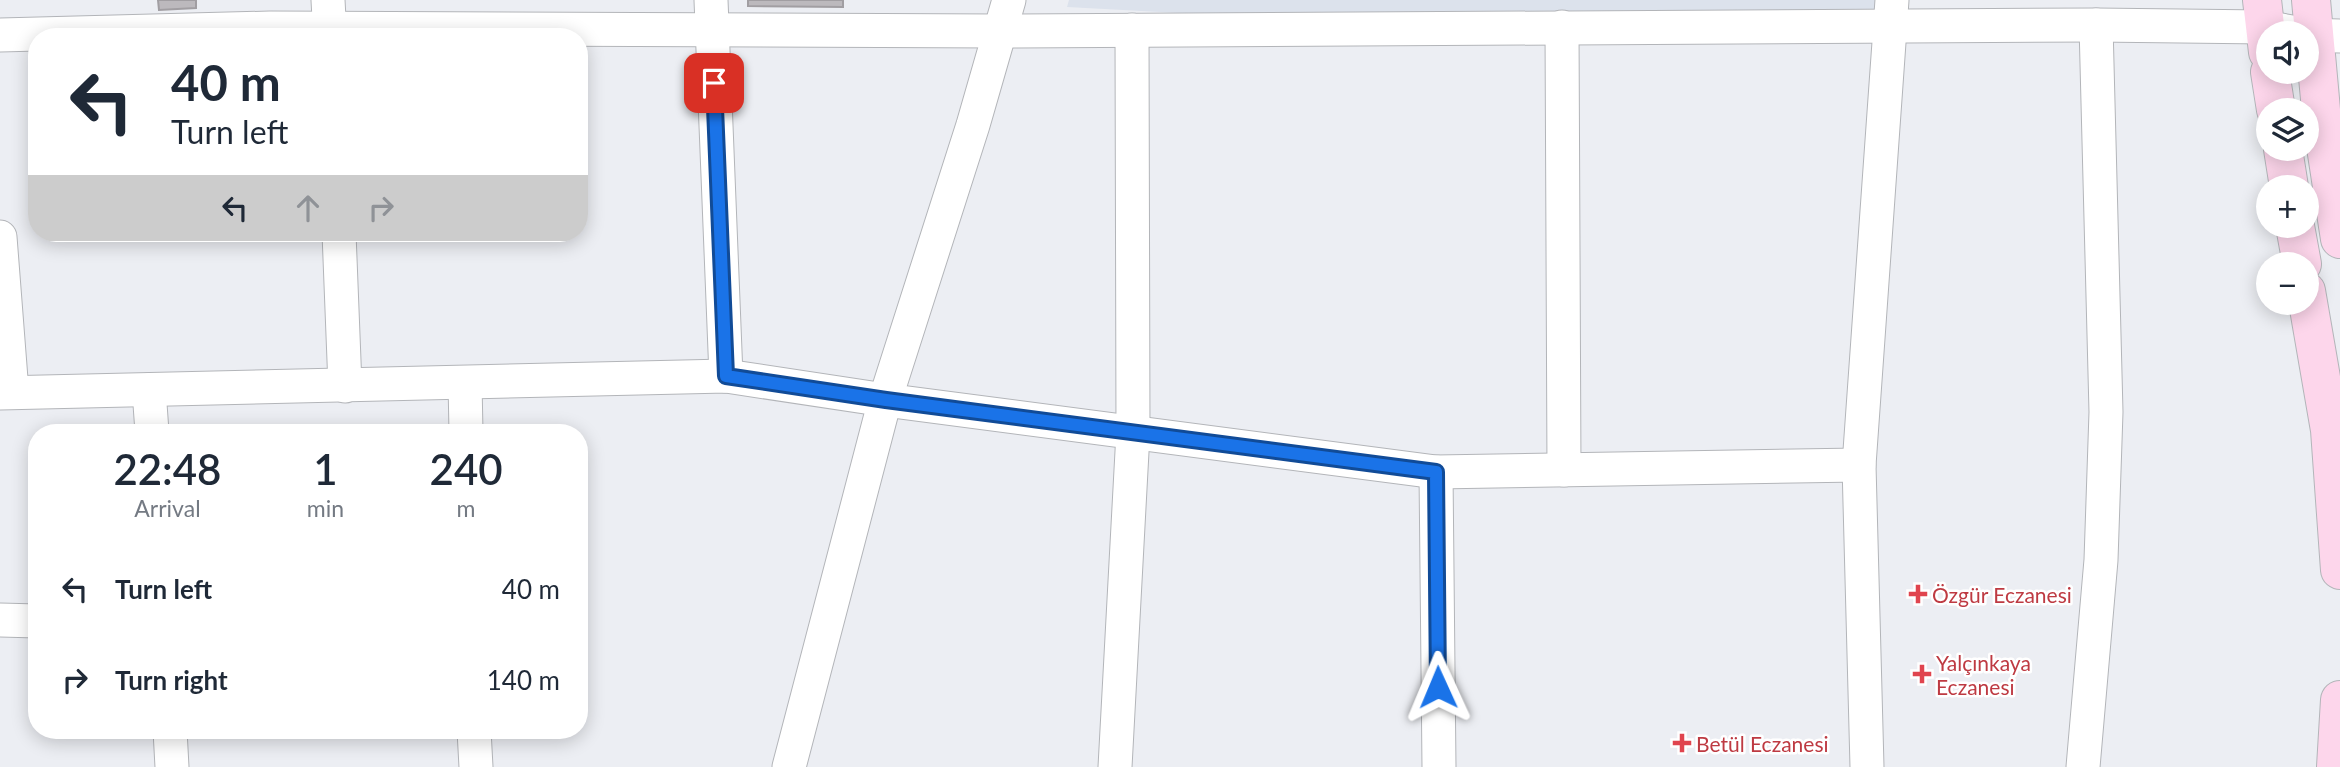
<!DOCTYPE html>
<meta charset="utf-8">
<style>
:root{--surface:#fff;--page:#f2f2f3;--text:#1f2937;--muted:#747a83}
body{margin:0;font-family:Lato,sans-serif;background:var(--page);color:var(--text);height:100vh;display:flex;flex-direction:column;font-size:26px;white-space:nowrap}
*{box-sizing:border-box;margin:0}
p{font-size:23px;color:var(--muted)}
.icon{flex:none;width:38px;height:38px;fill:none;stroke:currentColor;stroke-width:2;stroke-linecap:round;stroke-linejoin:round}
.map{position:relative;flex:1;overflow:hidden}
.sheet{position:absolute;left:28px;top:424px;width:560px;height:315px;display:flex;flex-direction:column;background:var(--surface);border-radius:28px;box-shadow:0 4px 18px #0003}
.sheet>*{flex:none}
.hud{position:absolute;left:28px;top:28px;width:560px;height:214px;border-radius:28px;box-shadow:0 4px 18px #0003;background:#fff;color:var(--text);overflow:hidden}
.tools{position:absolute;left:2256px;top:21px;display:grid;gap:14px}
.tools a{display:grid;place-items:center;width:63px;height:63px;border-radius:50%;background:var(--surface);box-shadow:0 4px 18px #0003;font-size:35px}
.pin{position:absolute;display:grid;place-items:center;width:60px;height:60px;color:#fff;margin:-30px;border-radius:14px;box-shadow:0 4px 10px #0006}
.me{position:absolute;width:77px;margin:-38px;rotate:359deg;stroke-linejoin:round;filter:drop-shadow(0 0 5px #0008)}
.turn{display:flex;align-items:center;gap:24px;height:147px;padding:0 28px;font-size:32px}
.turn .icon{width:91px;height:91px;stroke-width:2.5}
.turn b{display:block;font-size:49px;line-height:60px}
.lanes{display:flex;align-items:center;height:66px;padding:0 28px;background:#0003;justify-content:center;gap:35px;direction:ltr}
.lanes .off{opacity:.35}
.eta{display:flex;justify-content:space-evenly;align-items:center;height:119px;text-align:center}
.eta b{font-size:42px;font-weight:600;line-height:49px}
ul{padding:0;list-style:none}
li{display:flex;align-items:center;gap:21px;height:91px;padding:0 28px}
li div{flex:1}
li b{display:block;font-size:26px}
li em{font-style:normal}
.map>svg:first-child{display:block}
.built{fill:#dce2ec}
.building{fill:#bcb9bd;stroke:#a19ea2;stroke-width:2}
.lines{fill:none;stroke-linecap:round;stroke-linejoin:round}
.minor-casing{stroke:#b3b5b9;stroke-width:35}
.secondary-casing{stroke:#b3b5b9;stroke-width:40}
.minor{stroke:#fff;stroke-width:33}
.secondary{stroke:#fdd6eb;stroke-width:38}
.route-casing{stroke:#114b97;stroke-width:18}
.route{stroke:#1a73e8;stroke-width:12}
.health-dot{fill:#e0444e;stroke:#fff;stroke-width:2.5}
.labels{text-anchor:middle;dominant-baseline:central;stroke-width:5;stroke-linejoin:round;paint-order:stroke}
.health-label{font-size:21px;fill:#be3a42;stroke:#fff;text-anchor:start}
</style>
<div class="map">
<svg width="2340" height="767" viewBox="0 0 2340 767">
<rect width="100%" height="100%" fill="#eceef3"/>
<!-- built -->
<polygon class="built" points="1069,0 1881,0 1879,11 1273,18 1067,7"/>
<!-- building -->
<g class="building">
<polygon points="158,0 196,0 196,8 159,10"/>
<polygon points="748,0 843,0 843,7 748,6"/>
</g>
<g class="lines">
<!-- minor casing -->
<g class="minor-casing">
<g id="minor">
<polyline points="328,0 330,37"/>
<polyline points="711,0 726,376"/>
<polyline points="1562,27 1564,470"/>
<polyline points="0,35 270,28 1000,31 2096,25 2265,27 2297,33"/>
<polyline points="2306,35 2340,36"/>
<polyline points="339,233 345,386"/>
<polyline points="0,237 12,392"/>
<polyline points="465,383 466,432"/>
<polyline points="149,390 152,432"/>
<polyline points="0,393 726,376 885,400 1436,472 1859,465"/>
<polyline points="1436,472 1439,767"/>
<polyline points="0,620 37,621"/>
<polyline points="170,730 172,767"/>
<polyline points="474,730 476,767"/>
<polyline points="789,767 885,400 973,125 1009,0"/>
<polyline points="1115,767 1133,433 1132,30"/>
<polyline points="1867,767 1859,465 1892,0"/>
<polyline points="2083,767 2101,560 2106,412 2096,25"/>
</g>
</g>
<!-- secondary casing -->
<g class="secondary-casing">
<g id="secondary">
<polyline points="2262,0 2268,52"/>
<polyline points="2311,0 2322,121 2340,239"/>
<polyline points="2270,72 2276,110"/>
<polyline points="2283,149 2289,187"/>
<polyline points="2295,226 2302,264"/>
<polyline points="2306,291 2330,430 2340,570"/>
<polyline points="2336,767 2340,700"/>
</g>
</g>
<!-- minor -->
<use href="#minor" class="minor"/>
<!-- secondary -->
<use href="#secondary" class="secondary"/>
</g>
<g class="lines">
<!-- route casing -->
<g class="route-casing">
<polyline id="route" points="714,83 726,376 886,400 1436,472 1438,687"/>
</g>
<!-- route -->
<use href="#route" class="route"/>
</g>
<!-- markers -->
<g class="health-dot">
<path d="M1914.5 583.5h7v7h7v7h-7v7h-7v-7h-7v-7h7z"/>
<path d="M1918.5 663.5h7v7h7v7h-7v7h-7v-7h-7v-7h7z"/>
<path d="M1678.5 732.5h7v7h7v7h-7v7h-7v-7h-7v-7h7z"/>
</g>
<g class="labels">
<!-- health labels -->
<g class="health-label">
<text x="1932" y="594">Özgür Eczanesi</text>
<text x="1936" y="662">Yalçınkaya<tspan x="1936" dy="24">Eczanesi</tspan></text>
<text x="1696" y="743">Betül Eczanesi</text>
</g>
</g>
</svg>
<div class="tools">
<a><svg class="icon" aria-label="sound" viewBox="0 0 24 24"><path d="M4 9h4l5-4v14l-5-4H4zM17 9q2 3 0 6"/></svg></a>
<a><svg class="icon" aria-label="layers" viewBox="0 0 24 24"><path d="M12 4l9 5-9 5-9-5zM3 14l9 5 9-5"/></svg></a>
<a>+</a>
<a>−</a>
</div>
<div class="pin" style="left:714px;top:83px;background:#d93025"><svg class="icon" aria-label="arrive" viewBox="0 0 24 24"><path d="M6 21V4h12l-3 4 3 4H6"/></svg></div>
<svg class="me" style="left:1438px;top:687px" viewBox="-20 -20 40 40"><path d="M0-17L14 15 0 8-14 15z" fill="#1a73e8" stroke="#fff" stroke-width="4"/></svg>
<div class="hud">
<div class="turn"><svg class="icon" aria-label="left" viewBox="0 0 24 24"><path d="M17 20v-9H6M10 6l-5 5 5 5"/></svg><div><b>40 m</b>Turn left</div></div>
<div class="lanes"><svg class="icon" aria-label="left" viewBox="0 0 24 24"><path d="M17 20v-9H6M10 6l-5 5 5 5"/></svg><svg class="icon off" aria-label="ahead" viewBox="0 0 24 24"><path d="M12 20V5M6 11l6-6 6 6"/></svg><svg class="icon off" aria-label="right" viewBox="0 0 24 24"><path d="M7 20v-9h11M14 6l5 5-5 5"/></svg></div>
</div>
<section class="sheet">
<div class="eta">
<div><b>22:48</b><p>Arrival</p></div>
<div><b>1</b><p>min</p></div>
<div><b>240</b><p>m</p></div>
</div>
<ul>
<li><svg class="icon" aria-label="left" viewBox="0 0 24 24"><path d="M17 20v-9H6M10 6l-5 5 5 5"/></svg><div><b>Turn left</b></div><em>40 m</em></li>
<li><svg class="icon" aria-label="right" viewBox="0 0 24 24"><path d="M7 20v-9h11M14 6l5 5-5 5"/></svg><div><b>Turn right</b></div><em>140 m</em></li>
</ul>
</section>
</div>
